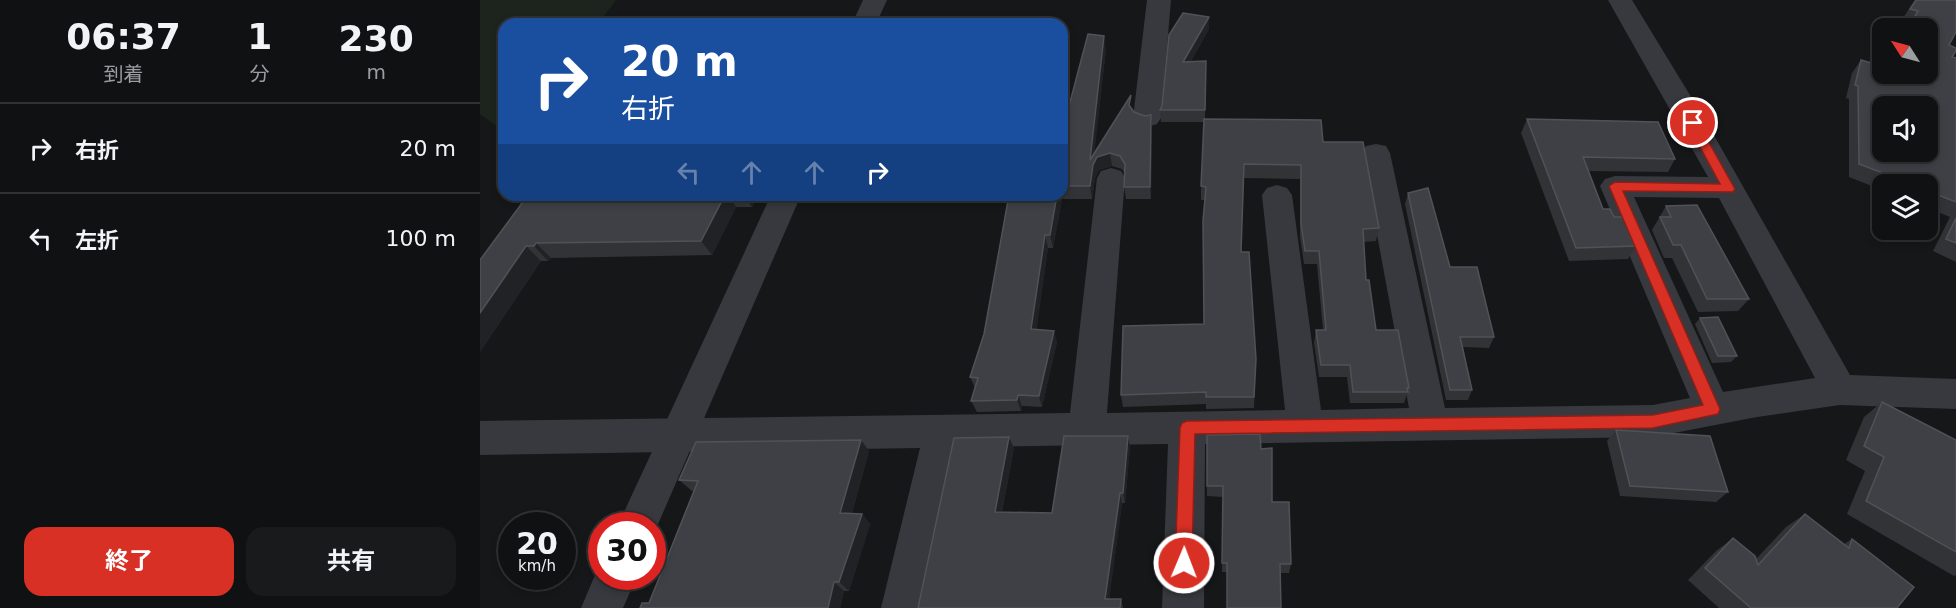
<!DOCTYPE html>
<html lang="ja">
<meta charset="utf-8">
<style>
:root{--surface:#101113;--page:#191a1c;--text:#f1f3f6;--muted:#9c9da0;--line:#303133;--accent:#d93025}
body{margin:0;font-family:"DejaVu Sans","Noto Sans JP",sans-serif;background:var(--page);color:var(--text);height:100vh;display:flex;flex-direction:column;font-size:22px;white-space:nowrap}
*{box-sizing:border-box;margin:0}
p{font-size:20px;color:var(--muted)}
.icon{flex:none;width:33px;height:33px;fill:none;stroke:currentColor;stroke-width:2;stroke-linecap:round;stroke-linejoin:round}
.map{position:relative;flex:1;overflow:hidden}
.details{display:flex;flex-direction:column;background:var(--surface);width:480px}
.details>*{flex:none}
.guide{position:absolute;left:18px;top:18px;width:570px;height:183px;border-radius:18px;box-shadow:0 3px 9px #0003,0 0 0 2px var(--line);background:#1a4fa0;color:#fff;overflow:hidden}
.needle{width:39px;rotate:306deg}
.buttons{position:absolute;left:1392px;top:18px;display:grid;gap:12px}
.buttons a{display:grid;place-items:center;width:66px;height:66px;border-radius:12px;background:var(--surface);box-shadow:0 3px 9px #0003,0 0 0 2px var(--line);font-size:30px}
.speed{position:absolute;left:18px;top:512px;display:flex;gap:12px;font-size:30px;font-weight:700;text-align:center}
.speed>*{display:grid;place-content:center;width:78px;height:78px;border-radius:50%;background:var(--surface);box-shadow:0 3px 9px #0003,0 0 0 2px var(--line);line-height:1}
.speed small{font-size:15px;font-weight:400}
.speed .limit{border:9px solid #d22;background:#fff;color:#111}
.pin{position:absolute;display:grid;place-items:center;width:51px;height:51px;color:#fff;margin:-26px;border:3px solid #fff;border-radius:50%;box-shadow:0 2px 6px #0007}
.me{position:absolute;width:66px;margin:-33px;rotate:1deg;stroke-linejoin:round;filter:drop-shadow(0 0 4px #0008)}
.turn{display:flex;align-items:center;gap:21px;height:126px;padding:0 24px;font-size:27px}
.turn .icon{width:78px;height:78px;stroke-width:2.5}
.turn b{display:block;font-size:42px;line-height:51px}
.lanes{display:flex;align-items:center;height:57px;padding:0 24px;background:#0003;justify-content:center;gap:30px;direction:ltr}
.lanes .off{opacity:.35}
.eta{display:flex;justify-content:space-evenly;align-items:center;height:102px;text-align:center}
.eta b{font-size:36px;font-weight:700;line-height:42px}
.cta{display:flex;gap:12px;margin-top:auto;padding:12px 24px}
.cta a{flex:1;height:69px;border-radius:18px;background:var(--accent);color:#fff;font-size:24px;font-weight:700;line-height:69px;text-align:center}
.cta a+a{background:var(--page);color:var(--text)}
ul{padding:0;list-style:none}
li{display:flex;align-items:center;gap:18px;height:90px;padding:0 24px;border-top:2px solid var(--line)}
li div{flex:1}
li b{display:block;font-size:22px}
li em{font-style:normal}
main{display:flex;flex:1;min-height:0}
.map>svg:first-child{display:block}
.green{fill:#1c241d}
.lines{fill:none;stroke-linecap:round;stroke-linejoin:round}
.minor{fill:#37393e;fill-rule:evenodd}
.tertiary{fill:#37393e;fill-rule:evenodd}
.wall{fill:#323337}
.shaded-wall{fill:#212225}
.building{fill:#3f4045;stroke:#4f5257;stroke-width:1.5;fill-rule:evenodd}
.route{fill:#d93025;stroke:#8d1f18;stroke-width:1.5}
</style>
<main>
<section class="details">
<div class="eta">
<div><b>06:37</b><p>到着</p></div>
<div><b>1</b><p>分</p></div>
<div><b>230</b><p>m</p></div>
</div>
<ul>
<li><svg class="icon" aria-label="right" viewBox="0 0 24 24"><path d="M7 20v-9h11M14 6l5 5-5 5"/></svg><div><b>右折</b></div><em>20 m</em></li>
<li><svg class="icon" aria-label="left" viewBox="0 0 24 24"><path d="M17 20v-9H6M10 6l-5 5 5 5"/></svg><div><b>左折</b></div><em>100 m</em></li>
</ul>
<div class="cta"><a>終了</a><a>共有</a></div>
</section>
<div class="map">
<svg width="1476" height="608" viewBox="0 0 1476 608">
<rect width="100%" height="100%" fill="#161719"/>
<!-- green -->
<polygon class="green" points="0,0 136,0 118,24 24,24 24,128 19,128 0,114"/>
<g class="lines">
<!-- minor -->
<g class="minor">
<polygon points="667,0 691,0 681,118 677,124 667,127 657,124 653,118"/>
<path d="M1128,0H1152L1227,123L1370,375L1476,379V409L1360,405L1277,417L1173,437L725,444L724,608H682L688,444L478,447L443,608H401L440,448L0,455V421L590,413L617,178L621,171L631,168L641,171L645,178L627,413L805,410L782,195L787,188L797,185L807,188L812,195L841,410L929,408L882,153L886,146L896,144L906,146L910,153L965,408L1173,405L1210,398L1120,186L1125,179L1135,176L1228,177ZM1154,197L1239,198L1335,378L1243,392Z"/>
</g>
<!-- tertiary -->
<g class="tertiary">
<polygon points="383,0 407,0 396,24 372,24"/>
<polygon points="291,195 321,195 172,538 172,525 138,525"/>
<polygon points="121,561 122,576 157,576 143,608 101,608"/>
</g>
</g>
<!-- wall -->
<g class="wall">
<polygon points="1435,0 1476,0 1469,45 1472,57 1476,58 1476,262 1453,251 1470,217 1448,208 1448,184 1402,184 1402,190 1369,177 1369,99 1366,98 1372,73 1381,60 1402,66 1448,28 1426,28 1428,24 1421,21"/>
<polygon points="729,17 729,29 711,61 726,61 725,119 843,142 899,228 896,241 883,242 886,280 896,330 929,388 924,403 870,403 867,377 839,377 834,343 836,330 843,330 837,264 824,264 820,237 820,179 764,178 761,252 776,359 774,408 726,409 726,404 643,407 641,395 724,324 725,200 721,200 721,186 724,122 681,122 680,110"/>
<polygon points="626,49 614,153 652,109 654,112 665,116 671,115 672,128 671,199 646,199 644,187 645,174 642,169 632,166 619,170 615,178 612,199 582,199 573,248 568,248 556,330 577,342 562,407 542,406 541,411 497,412 491,401 495,388 490,377 504,334 529,195 582,195 582,125 584,125"/>
<polygon points="1047,119 1195,159 1188,172 1108,171 1123,209 1134,217 1156,246 1148,259 1089,261 1041,133"/>
<polygon points="928,193 970,267 1014,337 1009,348 983,347 992,390 988,400 966,400 925,204"/>
<polygon points="48,195 278,195 272,207 256,207 232,255 71,258 68,261 61,261 0,352"/>
<polygon points="1186,206 1269,299 1258,311 1218,312 1192,258 1184,258 1172,230"/>
<polygon points="1220,318 1257,356 1251,362 1232,363 1215,324"/>
<polygon points="1402,402 1476,440 1476,575 1474,576 1367,514 1385,471 1366,460 1384,417"/>
<polygon points="1136,430 1248,492 1236,502 1140,496 1127,441"/>
<polygon points="650,447 645,503 642,503 629,599 641,599 643,608 438,608 534,448 522,512 572,513"/>
<polygon points="781,449 792,502 811,564 809,573 742,572 743,497 727,496 727,486"/>
<polygon points="389,451 372,513 382,514 390,524 369,591 364,591 360,608 160,608 169,603 214,491 212,491 199,480"/>
<polygon points="1325,514 1364,544 1372,539 1417,608 1239,608 1208,580 1236,551 1253,538 1276,559 1306,527"/>
</g>
<!-- shaded-wall -->
<g class="shaded-wall">
<polygon points="729,17 729,29 704,73 703,62"/>
<polygon points="624,36 626,49 613,165 617,157 630,153 632,166 619,170 615,178 612,199 610,186 610,160"/>
<polygon points="671,115 672,128 671,199 670,187"/>
<polygon points="245,195 248,195 256,207 232,255 221,241"/>
<polygon points="264,195 278,195 272,207"/>
<polygon points="577,195 581,195 582,199 573,248 570,235"/>
<polygon points="565,235 568,248 555,341 551,329"/>
<polygon points="56,243 71,258 68,261 54,246"/>
<polygon points="46,246 61,261 0,352 0,313"/>
<polygon points="574,331 577,342 562,407 559,396"/>
<polygon points="538,395 542,406 541,411 537,400"/>
<polygon points="648,436 650,447 645,503 643,493"/>
<polygon points="529,437 534,448 520,522 515,512"/>
<polygon points="381,440 389,451 369,523 360,513"/>
<polygon points="640,493 642,503 628,608 625,599"/>
<polygon points="382,514 390,524 369,591 359,582"/>
<polygon points="354,582 364,591 360,608 348,608"/>
</g>
<!-- building -->
<g class="building">
<path d="M1436,0H1476V32L1469,45L1476,48V51L1472,57L1476,58V202L1448,191V184H1432L1379,164L1378,86L1375,85L1381,60L1402,66V74H1448V28H1432L1435,24L1431,23L1438,11L1430,9ZM1402,106H1448V152H1402Z"/>
<polygon points="703,13 729,17 703,62 726,61 725,110 680,110 682,106 689,35"/>
<polygon points="608,34 624,36 610,160 651,95 649,105 654,112 665,116 671,115 670,187 644,187 645,164 640,156 630,153 617,157 613,165 610,186 582,186 582,125 584,125"/>
<polygon points="724,119 841,120 843,142 883,142 899,228 883,229 886,280 889,280 896,330 918,330 929,388 927,388 928,392 873,392 870,365 841,365 836,330 846,330 839,251 825,251 821,224 821,165 764,164 761,252 769,252 776,359 774,397 726,397 726,392 641,395 643,326 724,324 723,221 726,187 721,186"/>
<polygon points="1047,119 1178,122 1195,159 1103,157 1123,209 1130,209 1134,217 1144,217 1156,246 1096,248"/>
<polygon points="948,188 970,267 997,267 1014,337 980,337 992,390 970,390 928,193"/>
<polygon points="48,195 245,195 221,241 56,243 54,246 46,246 0,313 0,260"/>
<polygon points="529,195 577,195 570,235 565,235 551,329 574,331 559,396 538,395 537,400 491,401 498,378 490,377 504,334"/>
<polygon points="1217,205 1269,299 1227,299 1201,245 1193,245 1180,217 1191,217 1186,206"/>
<polygon points="1476,218 1476,243 1466,239"/>
<polygon points="1238,317 1257,356 1238,356 1220,318"/>
<polygon points="1402,402 1476,440 1476,552 1386,501 1404,457 1384,446"/>
<polygon points="1136,430 1230,436 1248,492 1150,486"/>
<polygon points="780,434 781,449 792,448 792,502 809,502 811,564 800,564 801,608 747,608 747,563 742,563 743,486 727,486 727,435"/>
<polygon points="584,436 648,436 643,493 640,493 625,599 641,599 640,608 438,608 474,438 529,437 515,512 572,513"/>
<polygon points="381,440 360,513 382,514 359,582 354,582 348,608 160,608 162,603 169,603 218,481 199,480 216,442"/>
<polygon points="1325,514 1369,548 1372,539 1434,587 1417,608 1271,608 1225,568 1253,538 1275,556 1278,565"/>
</g>
<!-- route -->
<polygon class="route" points="1213,119 1218,123 1255,189 1253,192 1143,191 1240,409 1238,414 1173,428 715,434 712,563 710,569 704,571 698,569 695,563 700,428 702,423 707,421 1173,415 1223,405 1129,186 1135,182 1240,184 1207,123"/>
</svg>
<div class="buttons">
<a><svg class="needle" viewBox="-14 -14 28 28"><path d="M0-13l5 13h-10z" fill="#e53935"/><path d="M0 13l5-13h-10z" fill="#9c9da0"/></svg></a>
<a><svg class="icon" aria-label="sound" viewBox="0 0 24 24"><path d="M4 9h4l5-4v14l-5-4H4zM17 9q2 3 0 6"/></svg></a>
<a><svg class="icon" aria-label="layers" viewBox="0 0 24 24"><path d="M12 4l9 5-9 5-9-5zM3 14l9 5 9-5"/></svg></a>
</div>
<div class="speed"><div>20<small>km/h</small></div><div class="limit">30</div></div>
<div class="pin" style="left:1213px;top:123px;background:#d93025"><svg class="icon" aria-label="arrive" viewBox="0 0 24 24"><path d="M6 21V4h12l-3 4 3 4H6"/></svg></div>
<svg class="me" style="left:704px;top:563px" viewBox="-20 -20 40 40"><circle r="17" fill="#d93025" stroke="#fff" stroke-width="3"/><path d="M0-11L8 9 0 5-8 9z" fill="#fff"/></svg>
<div class="guide">
<div class="turn"><svg class="icon" aria-label="right" viewBox="0 0 24 24"><path d="M7 20v-9h11M14 6l5 5-5 5"/></svg><div><b>20 m</b>右折</div></div>
<div class="lanes"><svg class="icon off" aria-label="left" viewBox="0 0 24 24"><path d="M17 20v-9H6M10 6l-5 5 5 5"/></svg><svg class="icon off" aria-label="ahead" viewBox="0 0 24 24"><path d="M12 20V5M6 11l6-6 6 6"/></svg><svg class="icon off" aria-label="ahead" viewBox="0 0 24 24"><path d="M12 20V5M6 11l6-6 6 6"/></svg><svg class="icon" aria-label="right" viewBox="0 0 24 24"><path d="M7 20v-9h11M14 6l5 5-5 5"/></svg></div>
</div>
</div>
</main>
